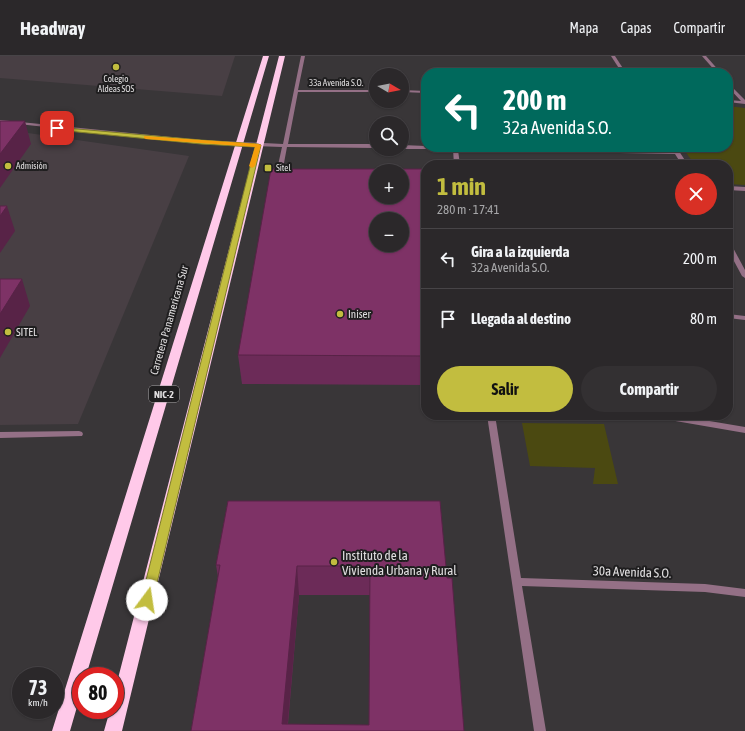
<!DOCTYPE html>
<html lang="es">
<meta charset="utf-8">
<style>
:root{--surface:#2b282a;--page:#333032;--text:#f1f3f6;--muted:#a6a6a8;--line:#474447;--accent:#c2bd3f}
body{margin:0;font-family:"Asap Condensed",sans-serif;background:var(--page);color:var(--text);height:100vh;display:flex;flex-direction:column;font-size:15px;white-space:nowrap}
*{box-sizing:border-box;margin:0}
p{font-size:13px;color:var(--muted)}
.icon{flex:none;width:22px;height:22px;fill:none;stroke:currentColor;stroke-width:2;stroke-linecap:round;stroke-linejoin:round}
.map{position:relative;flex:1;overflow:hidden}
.side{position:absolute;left:421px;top:104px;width:312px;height:260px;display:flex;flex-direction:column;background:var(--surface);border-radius:16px;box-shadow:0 1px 3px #0004,0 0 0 1px var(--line)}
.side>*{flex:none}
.guide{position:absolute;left:421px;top:12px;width:312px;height:84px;border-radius:16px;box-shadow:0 1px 3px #0004,0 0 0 1px var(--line);background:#00695c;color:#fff;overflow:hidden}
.needle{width:26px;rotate:100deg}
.controls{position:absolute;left:369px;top:12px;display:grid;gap:8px}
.controls a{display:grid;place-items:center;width:40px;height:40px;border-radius:50%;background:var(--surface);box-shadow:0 1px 3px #0004,0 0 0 1px var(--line);font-size:20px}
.speed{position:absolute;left:12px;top:611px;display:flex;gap:8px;font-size:20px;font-weight:700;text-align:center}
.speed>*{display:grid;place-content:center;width:52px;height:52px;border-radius:50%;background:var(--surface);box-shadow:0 1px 3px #0004,0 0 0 1px var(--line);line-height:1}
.speed small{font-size:10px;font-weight:400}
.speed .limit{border:6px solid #d22;background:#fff;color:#111}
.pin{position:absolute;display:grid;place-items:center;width:34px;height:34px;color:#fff;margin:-17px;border-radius:8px;box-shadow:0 2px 6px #0006}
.me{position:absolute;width:44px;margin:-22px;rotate:14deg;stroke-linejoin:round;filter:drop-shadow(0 0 3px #0008)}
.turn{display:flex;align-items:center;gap:14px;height:84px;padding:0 16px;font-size:18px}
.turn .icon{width:52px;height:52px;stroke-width:2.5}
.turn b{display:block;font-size:28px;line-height:34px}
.round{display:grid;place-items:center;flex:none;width:42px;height:42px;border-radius:21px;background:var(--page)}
.summary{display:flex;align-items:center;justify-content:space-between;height:68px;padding:0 16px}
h1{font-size:24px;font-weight:700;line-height:30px;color:var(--accent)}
.cta{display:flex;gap:8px;margin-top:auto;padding:8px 16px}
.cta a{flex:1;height:46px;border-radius:24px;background:var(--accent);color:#111;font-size:16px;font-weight:700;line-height:46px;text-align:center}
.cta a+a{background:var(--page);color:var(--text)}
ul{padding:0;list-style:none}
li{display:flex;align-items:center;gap:12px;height:60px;padding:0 16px;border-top:1px solid var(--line)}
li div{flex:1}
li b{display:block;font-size:15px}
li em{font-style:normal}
header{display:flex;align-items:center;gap:24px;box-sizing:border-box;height:56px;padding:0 20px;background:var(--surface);border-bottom:1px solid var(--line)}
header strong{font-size:19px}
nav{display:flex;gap:22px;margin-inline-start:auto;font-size:14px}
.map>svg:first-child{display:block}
.built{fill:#483f44}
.green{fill:#4b4911}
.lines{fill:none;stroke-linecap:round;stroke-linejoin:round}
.street{fill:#947086;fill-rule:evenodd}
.highway{fill:#ffc9e9;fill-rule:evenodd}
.wall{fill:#6c2b58;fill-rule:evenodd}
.shaded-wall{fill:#582347}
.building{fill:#7e3266;stroke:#582347;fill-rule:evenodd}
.route{fill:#c2bd3f;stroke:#7e7b29}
.slow{fill:#f59e0b}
.poi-dot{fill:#c2bd3f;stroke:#1f1e1f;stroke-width:1.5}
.labels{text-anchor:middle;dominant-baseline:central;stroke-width:4;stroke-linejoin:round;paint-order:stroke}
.far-poi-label{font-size:9px;fill:#e1dfe0;stroke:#1f1e1f;text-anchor:start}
.far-street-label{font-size:9px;fill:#e1dfe0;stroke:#1f1e1f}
.shield{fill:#1f1e1f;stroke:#a7a5a6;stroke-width:1}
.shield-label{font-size:10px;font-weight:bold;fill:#e1dfe0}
.poi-label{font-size:11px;fill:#e1dfe0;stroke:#1f1e1f;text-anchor:start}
.street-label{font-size:11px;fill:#e1dfe0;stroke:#1f1e1f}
.near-poi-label{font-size:13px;fill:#e1dfe0;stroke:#1f1e1f;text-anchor:start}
.near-street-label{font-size:13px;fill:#e1dfe0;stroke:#1f1e1f}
</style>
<header>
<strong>Headway</strong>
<nav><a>Mapa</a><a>Capas</a><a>Compartir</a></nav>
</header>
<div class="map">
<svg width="745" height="675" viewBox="0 0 745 675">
<rect width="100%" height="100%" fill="#393638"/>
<!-- built -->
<g class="built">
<polygon points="0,0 235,0 222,40 0,22"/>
<polygon points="0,73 189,100 78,368 0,369"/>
</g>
<!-- green -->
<g class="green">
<polygon points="728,50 745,52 745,129 728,128 728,109 695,109 682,91 728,91"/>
<polygon points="522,367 604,368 618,428 593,428 595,412 530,410"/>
</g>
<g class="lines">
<!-- street -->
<g class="street">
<polygon points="301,0 305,0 298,34 376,34 376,36 298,36 288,88 376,88 376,92 287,91 281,123 278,125 275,123 282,91 201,88 0,66 0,64 201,84 283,88"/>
<polygon points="611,0 615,0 626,17 622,17"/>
<polygon points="702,0 706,0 721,17 717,17"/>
<polygon points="728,27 745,44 745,48 728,46 728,44 741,45 728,31"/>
<polygon points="402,34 426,35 426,37 402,36"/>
<polygon points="402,89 426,90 426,91 673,94 672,93 675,91 677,92 688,109 682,109 675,98 458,94 460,109 454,109 453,93 402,93"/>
<polygon points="728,130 745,131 745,135 728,134"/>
<polygon points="728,186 731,188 745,214 745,222 742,220 728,194"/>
<polygon points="728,258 745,260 745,264 728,262"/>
<polygon points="487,359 495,359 521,522 705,528 745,533 745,541 705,536 522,530 546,675 534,675"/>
<polygon points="654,359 674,359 745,371 745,377 658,362"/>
<polygon points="79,375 82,376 83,378 82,380 0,382 0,376"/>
</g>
<!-- highway -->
<g class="highway">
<polygon points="263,0 269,0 86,620 81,620 81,637 70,675 52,675"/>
<polygon points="279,0 285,0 122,675 104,675 110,654 115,654 115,634"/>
</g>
</g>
<!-- wall -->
<g class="wall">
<polygon points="426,113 426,329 242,328 238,299"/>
<path d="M228,445L447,522L464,675H191L218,521L216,509ZM299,539H370L369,669L288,668Z"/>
</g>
<!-- shaded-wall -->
<g class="shaded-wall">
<polygon points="25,65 31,88 0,132 0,98"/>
<polygon points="7,150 15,175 0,197 0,160"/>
<polygon points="22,223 30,250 0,302 0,258"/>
<polygon points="297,510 299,539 287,675 282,668"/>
</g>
<!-- building -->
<g class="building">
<polygon points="0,65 25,65 0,98"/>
<path d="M271,113H426V300L238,299ZM376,115H402V141H376ZM376,163H402V189H376Z"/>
<polygon points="0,150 7,150 0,160"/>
<polygon points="0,223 22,223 0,258"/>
<path d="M228,445H440L447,522H452L464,675H191L220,509H216ZM297,510H370L369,669L282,668Z"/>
</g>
<!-- route -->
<polygon class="route" points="55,71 201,84 258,88 261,89 153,544 151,548 147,549 143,548 141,544 255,91 201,88 57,74"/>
<!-- slow -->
<polygon class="slow" points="144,80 258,88 261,89 255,110 252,112 249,110 255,91 146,83 144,82"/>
<!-- markers -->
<g class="poi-dot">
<circle cx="116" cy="11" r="4"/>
<circle cx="8" cy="110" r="4"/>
<rect x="264" y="108" width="8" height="8" rx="2"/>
<circle cx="340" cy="258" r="4"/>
<circle cx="8" cy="276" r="4"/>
<circle cx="334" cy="506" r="4"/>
</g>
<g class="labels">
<!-- far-poi labels -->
<g class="far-poi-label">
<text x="116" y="23" text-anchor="middle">Colegio<tspan x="116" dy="10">Aldeas SOS</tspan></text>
<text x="16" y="110">Admisión</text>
<text x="276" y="112">Sitel</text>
</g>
<!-- far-street labels -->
<g class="far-street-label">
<text x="336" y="27">33a Avenida S.O.</text>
</g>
<!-- shield labels -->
<rect class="shield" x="149" y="330" width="30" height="16" rx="3"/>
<g class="shield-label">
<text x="164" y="338">NIC-2</text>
</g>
<!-- poi labels -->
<g class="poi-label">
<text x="348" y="258">Iniser</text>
<text x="16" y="276">SITEL</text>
</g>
<!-- street labels -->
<g class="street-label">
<text transform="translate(169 264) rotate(-74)">Carretera Panamericana Sur</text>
</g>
<!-- near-poi labels -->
<g class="near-poi-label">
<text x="342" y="499">Instituto de la<tspan x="342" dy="15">Vivienda Urbana y Rural</tspan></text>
</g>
<!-- near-street labels -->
<g class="near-street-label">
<text transform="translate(632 516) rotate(2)">30a Avenida S.O.</text>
</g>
</g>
</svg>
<div class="controls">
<a><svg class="needle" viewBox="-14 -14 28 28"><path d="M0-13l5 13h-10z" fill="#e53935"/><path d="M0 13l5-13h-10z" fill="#a6a6a8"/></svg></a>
<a><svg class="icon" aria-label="search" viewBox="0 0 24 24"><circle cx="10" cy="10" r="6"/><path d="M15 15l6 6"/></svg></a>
<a>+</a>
<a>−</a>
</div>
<div class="speed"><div>73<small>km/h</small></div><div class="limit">80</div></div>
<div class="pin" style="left:57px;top:72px;background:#d93025"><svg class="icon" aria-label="arrive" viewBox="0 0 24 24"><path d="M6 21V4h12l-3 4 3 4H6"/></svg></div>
<svg class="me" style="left:147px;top:544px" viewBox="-20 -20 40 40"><circle r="19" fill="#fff"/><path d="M0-13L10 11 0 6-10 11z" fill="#c2bd3f"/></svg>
<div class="guide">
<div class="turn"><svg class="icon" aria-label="left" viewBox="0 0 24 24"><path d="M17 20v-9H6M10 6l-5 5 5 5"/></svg><div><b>200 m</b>32a Avenida S.O.</div></div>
</div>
<section class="side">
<div class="summary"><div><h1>1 min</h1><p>280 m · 17:41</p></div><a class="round" style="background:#d93025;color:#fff"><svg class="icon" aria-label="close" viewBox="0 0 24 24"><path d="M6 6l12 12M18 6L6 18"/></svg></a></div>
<ul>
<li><svg class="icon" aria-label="left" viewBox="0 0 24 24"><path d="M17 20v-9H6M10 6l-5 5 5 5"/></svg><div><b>Gira a la izquierda</b><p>32a Avenida S.O.</p></div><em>200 m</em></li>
<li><svg class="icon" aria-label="arrive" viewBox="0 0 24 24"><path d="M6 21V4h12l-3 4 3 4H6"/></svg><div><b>Llegada al destino</b></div><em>80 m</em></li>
</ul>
<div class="cta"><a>Salir</a><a>Compartir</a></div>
</section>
</div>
